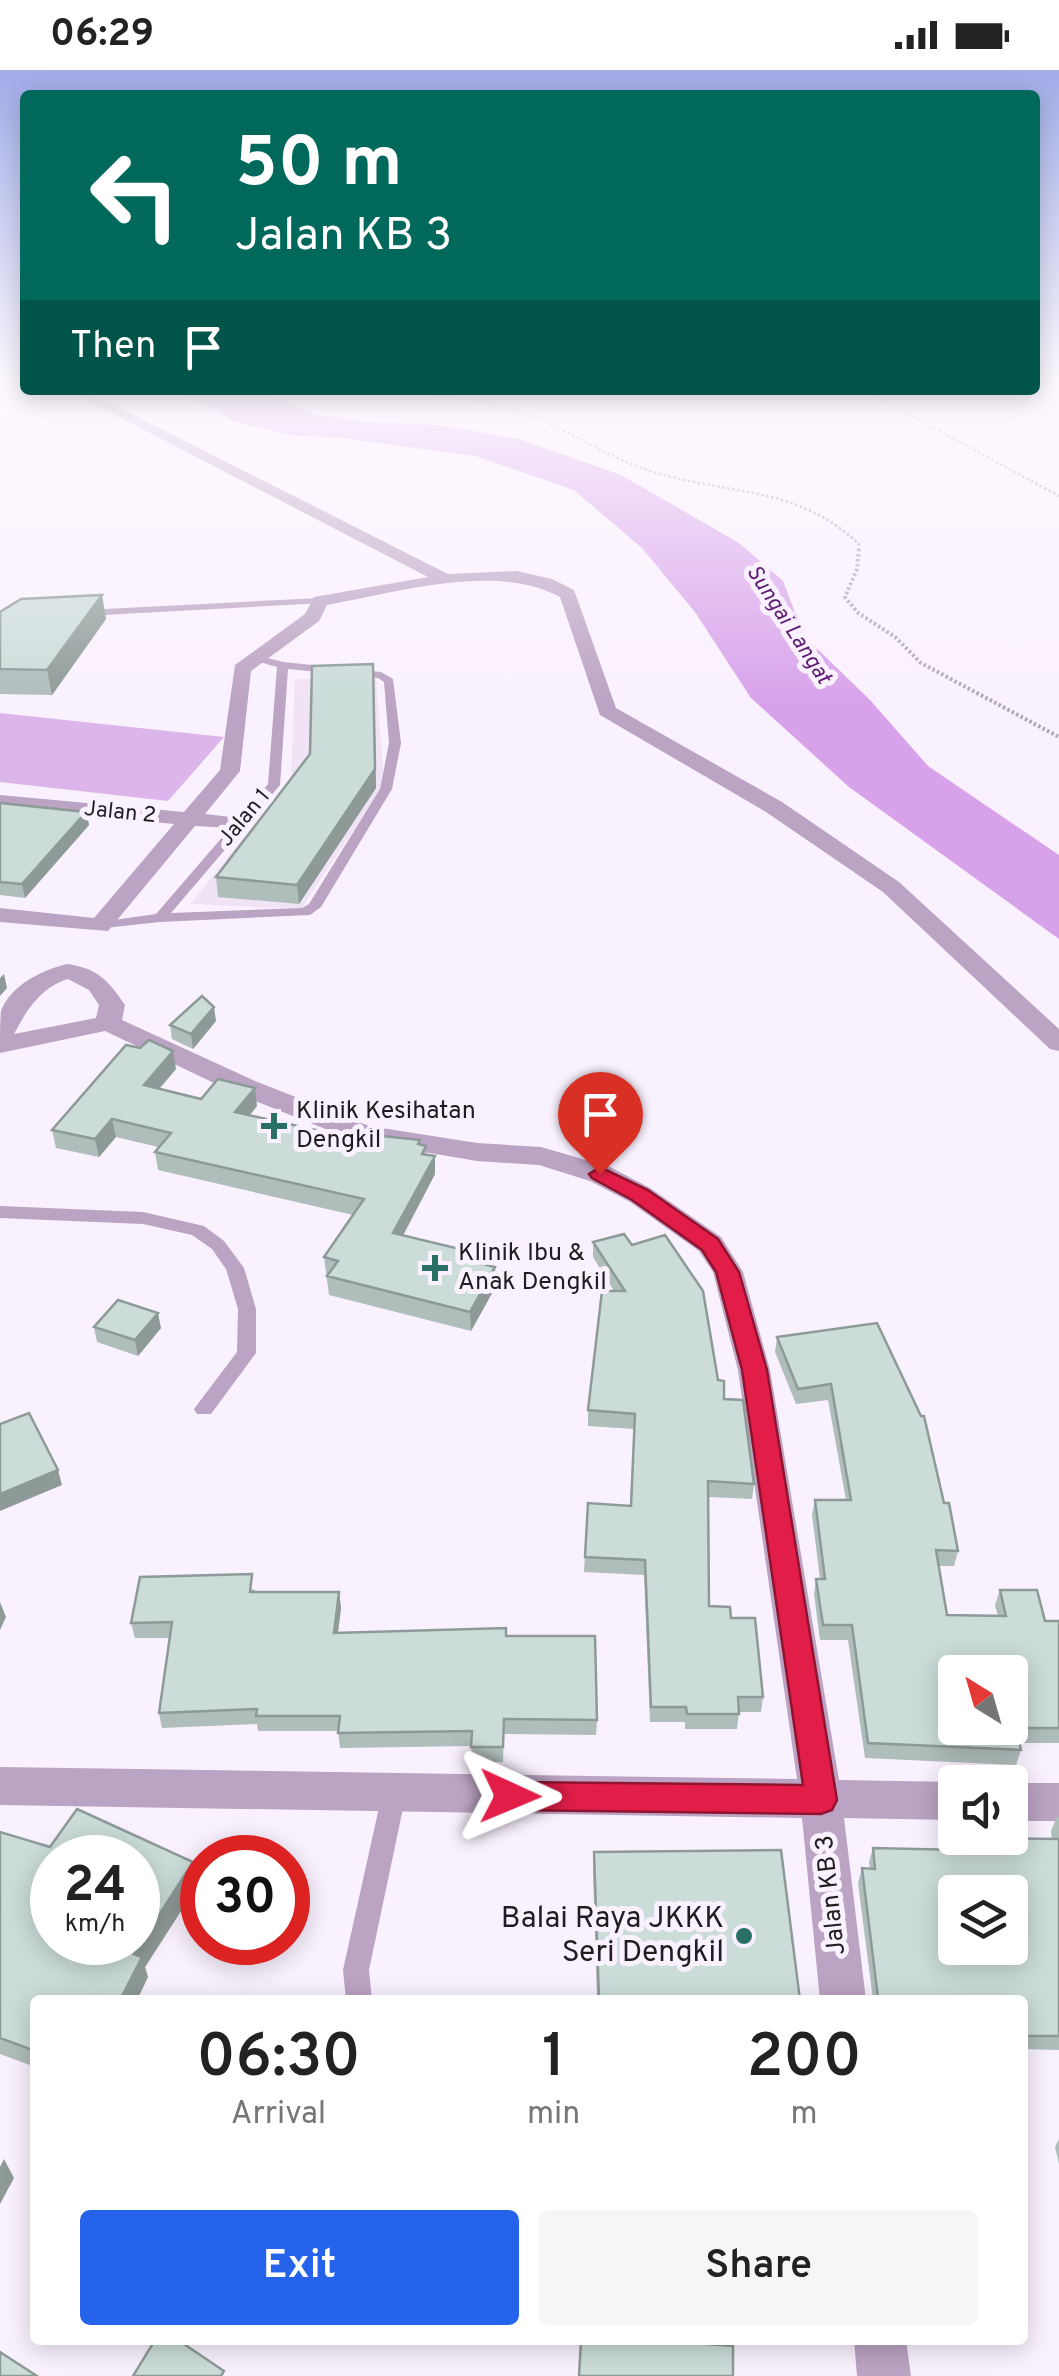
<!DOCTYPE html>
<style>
:root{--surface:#fff;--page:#f6f6f6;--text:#222;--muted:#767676;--accent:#2563eb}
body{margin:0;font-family:Overpass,sans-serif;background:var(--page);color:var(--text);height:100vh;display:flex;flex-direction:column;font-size:38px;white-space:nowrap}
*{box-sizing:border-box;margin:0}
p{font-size:32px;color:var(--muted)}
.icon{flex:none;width:55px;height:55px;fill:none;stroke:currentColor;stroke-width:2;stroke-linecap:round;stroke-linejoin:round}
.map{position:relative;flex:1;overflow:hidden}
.details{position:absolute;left:30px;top:1925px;width:998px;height:350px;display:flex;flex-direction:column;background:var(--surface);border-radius:10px;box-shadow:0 5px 25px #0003}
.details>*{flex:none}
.banner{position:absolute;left:20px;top:20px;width:1020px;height:305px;border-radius:10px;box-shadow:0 5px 25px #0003;background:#00695c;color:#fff;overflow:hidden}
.needle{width:65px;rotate:323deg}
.fabs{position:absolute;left:938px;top:1585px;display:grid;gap:20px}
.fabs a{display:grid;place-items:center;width:90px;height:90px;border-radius:10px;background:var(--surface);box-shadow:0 5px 25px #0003;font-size:50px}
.speed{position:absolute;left:30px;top:1765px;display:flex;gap:20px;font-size:50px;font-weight:700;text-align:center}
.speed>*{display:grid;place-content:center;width:130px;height:130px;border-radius:50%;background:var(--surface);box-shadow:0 5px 25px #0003;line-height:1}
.speed small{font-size:25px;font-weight:400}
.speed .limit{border:15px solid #d22;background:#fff;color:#111}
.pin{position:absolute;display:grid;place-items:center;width:85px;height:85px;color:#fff;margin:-102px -42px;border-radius:50% 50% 50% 0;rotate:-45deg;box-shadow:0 0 10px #0007}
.pin .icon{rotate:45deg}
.me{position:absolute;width:110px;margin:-55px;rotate:91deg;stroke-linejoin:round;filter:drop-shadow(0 0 8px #0008)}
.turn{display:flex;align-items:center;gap:35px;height:210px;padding:0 50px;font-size:45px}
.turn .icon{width:130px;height:130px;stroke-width:2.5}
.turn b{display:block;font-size:70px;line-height:85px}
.then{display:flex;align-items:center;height:95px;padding:0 50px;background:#0003;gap:20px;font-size:38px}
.eta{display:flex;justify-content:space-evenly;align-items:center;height:170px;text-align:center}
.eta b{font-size:60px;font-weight:600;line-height:70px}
.primary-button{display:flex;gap:20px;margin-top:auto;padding:20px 50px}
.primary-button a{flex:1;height:115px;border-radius:10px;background:var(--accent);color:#fff;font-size:40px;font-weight:600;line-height:115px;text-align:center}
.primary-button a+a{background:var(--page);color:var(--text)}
.status{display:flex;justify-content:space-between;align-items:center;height:70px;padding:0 50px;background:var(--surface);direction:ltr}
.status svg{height:28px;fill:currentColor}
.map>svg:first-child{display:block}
.built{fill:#f1e3f6}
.green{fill:#dcb6ea}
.water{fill:#d8a2ea}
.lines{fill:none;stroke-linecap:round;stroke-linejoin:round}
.path-far1{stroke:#aea7b1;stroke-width:2.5;stroke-dasharray:2.5 2.5;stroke-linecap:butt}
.path{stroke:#aea7b1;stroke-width:4;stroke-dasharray:2.5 2.5;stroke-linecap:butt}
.service{fill:#bba3c3;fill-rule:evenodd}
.minor{fill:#bba3c3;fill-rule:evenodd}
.wall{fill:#afbdbb}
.shaded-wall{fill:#8e9a98}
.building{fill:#cbdcd9;stroke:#8e9a98;stroke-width:2.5;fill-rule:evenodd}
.route{fill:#e11d48;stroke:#92132f;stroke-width:2.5}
.poi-dot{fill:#296f64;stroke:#faf1fe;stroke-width:4}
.labels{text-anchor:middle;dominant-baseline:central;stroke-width:10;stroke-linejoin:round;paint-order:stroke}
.far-water-label{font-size:22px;font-style:italic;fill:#5c1b70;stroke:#faf1fe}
.far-street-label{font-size:22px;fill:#201d21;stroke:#faf1fe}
.poi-label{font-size:25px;fill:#201d21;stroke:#faf1fe;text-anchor:start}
.street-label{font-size:25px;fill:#201d21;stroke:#faf1fe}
.near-poi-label{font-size:30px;fill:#201d21;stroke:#faf1fe;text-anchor:end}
</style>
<div class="status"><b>06:29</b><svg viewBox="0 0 49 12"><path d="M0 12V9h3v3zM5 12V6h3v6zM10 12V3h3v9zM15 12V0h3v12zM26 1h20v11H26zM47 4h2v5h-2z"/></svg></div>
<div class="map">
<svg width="1059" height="2306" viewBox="0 0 1059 2306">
<rect width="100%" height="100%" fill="#faf1fe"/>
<!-- built -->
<polygon class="built" points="376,607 383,699 381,719 301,839 190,834 291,709 295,609"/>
<!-- green -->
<polygon class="green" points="0,643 224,667 168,731 0,712"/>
<!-- water -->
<polygon class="water" points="166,320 262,320 316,345 366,352 439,355 519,369 621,405 739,473 783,511 804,566 870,630 928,696 1059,785 1059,869 849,717 751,628 695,542 642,478 574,420 475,386 334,367 296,366 230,351 220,340"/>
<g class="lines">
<!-- path-far1 -->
<g class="path-far1">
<path d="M344,320C402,324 464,322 519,341C568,358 609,390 660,404C735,425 798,417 859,474L858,482"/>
<polyline points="864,320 1059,426"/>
</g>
<!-- path -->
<polyline class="path" points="859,479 857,499 845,527 857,542 895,567 921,593 1059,667"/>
<!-- service -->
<g class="service">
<polygon points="320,528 324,529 324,533 85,546 80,543 85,540"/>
<path d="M256,585L283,592L381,602L393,609L401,673L392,719L321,837L310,845L160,852L95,859V853L100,852L156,844L268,714L277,597L252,590L251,588ZM288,599L378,608L384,612L389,673L380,719L309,834L302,838L171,843L280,715Z"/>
<polygon points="0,1136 143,1142 204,1156 224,1171 244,1198 256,1239 256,1283 211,1344 197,1344 194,1339 237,1282 238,1239 226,1199 212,1179 192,1165 143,1154 0,1148"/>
<polygon points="394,1713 403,1716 406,1724 369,1900 372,1930 346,1930 343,1900 382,1724 385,1716"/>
</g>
<!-- minor -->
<g class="minor">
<path d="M67,320H84L448,504L517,501L552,509L574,520L616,638L782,732L899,812L1059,959V981L1050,979L883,822L766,742L600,645L560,527C496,492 396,523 327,535L319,551L251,601L240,701L205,744L248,749L251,754L248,759L195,756L108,861L0,852V838L94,848L174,754L0,737V725L184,742L220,700L235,595L305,544L314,527L428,507Z"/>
<path d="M67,894C97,898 108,910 125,935L122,950L255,1011L369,1056L477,1073L541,1077L610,1097L650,1118L721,1167L743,1202L770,1300L839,1710L957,1712L955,1750L844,1748L866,1930H820L802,1748L0,1735V1697L797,1709L738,1300L713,1202L699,1181L630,1132L590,1111L539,1095L477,1091L353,1070L235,1023L105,961L0,983C0,971 0,952 1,941C11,915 42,900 67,894ZM68,909L89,920L99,935L96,948L14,964C26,941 41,917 68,909Z"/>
<rect x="1010" y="1713" width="49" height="38"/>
<polygon points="854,2270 906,2270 911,2306 857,2306"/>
</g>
</g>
<!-- wall -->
<g class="wall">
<polygon points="102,525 106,549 52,625 0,624 0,542"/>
<polygon points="374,611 376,718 299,834 218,827 216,807"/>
<polygon points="0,733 86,742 89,755 25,828 0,825"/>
<polygon points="216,951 193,979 172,969 170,955"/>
<polygon points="176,999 159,1019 201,1029 257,1036 250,1045 361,1070 421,1075 427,1084 435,1086 435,1104 403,1166 464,1190 496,1216 471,1261 329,1225 324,1187 353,1145 158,1100 155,1082 158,1077 116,1067 99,1087 56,1078 52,1060"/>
<polygon points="593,1172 718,1310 754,1414 752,1429 708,1427 709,1536 731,1548 763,1627 761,1642 739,1642 737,1659 685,1659 685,1652 650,1652 644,1505 584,1502 588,1433 630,1436 634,1359 588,1356 588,1340 614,1221 593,1187"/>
<polygon points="877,1253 944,1433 958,1481 954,1496 938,1496 947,1545 998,1546 995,1535 1000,1520 1045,1551 1059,1551 1059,1673 1019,1673 1021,1680 1016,1695 865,1688 848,1570 820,1570 814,1524 816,1509 820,1509 812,1445 815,1430 846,1430 828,1330 796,1334 775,1282 777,1267"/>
<polygon points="94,1257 161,1258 138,1286 97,1272"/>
<polygon points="255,1519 254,1522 339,1522 341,1538 338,1562 506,1566 597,1650 596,1665 504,1664 503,1692 472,1692 471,1676 340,1678 338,1661 258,1661 257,1654 162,1658 159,1643 170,1568 135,1568 131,1553"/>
<polygon points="1057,1746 1059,1747 1059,1980 1022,1979 1022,1930 873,1930 858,1813 862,1798 870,1799 869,1792 873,1778 955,1779 959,1768 1052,1769 1051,1761"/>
<polygon points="0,1762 50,1777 199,1813 145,1897 148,1907 137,1930 35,1930 35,1997 0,1984"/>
<polygon points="594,1782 800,1930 597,1930 593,1803"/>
<polygon points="1059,2069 1059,2094 1055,2077"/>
</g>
<!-- shaded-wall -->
<g class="shaded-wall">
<polygon points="102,525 106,549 52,625 47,600"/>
<polygon points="374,611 376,718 299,834 297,815"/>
<polygon points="86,742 89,755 25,828 22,814"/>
<polygon points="4,904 7,918 0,926 0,908"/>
<polygon points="214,937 216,951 193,979 191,964"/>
<polygon points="173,981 176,999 147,1033 144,1015"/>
<polygon points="255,1018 257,1036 237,1060 235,1042"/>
<polygon points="112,1049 116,1067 99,1087 95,1069"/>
<polygon points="435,1086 435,1104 394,1182 393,1163"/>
<polygon points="495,1197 496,1216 471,1261 470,1242"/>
<polygon points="158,1243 161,1258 138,1286 135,1270"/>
<polygon points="58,1400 62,1415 0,1441 0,1424"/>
<polygon points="339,1522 341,1538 336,1578 334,1563"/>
<polygon points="0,1532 6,1547 0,1560"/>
<polygon points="193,1792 199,1813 145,1897 148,1907 137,1930 120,1930 134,1884"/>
<polygon points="4,2089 14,2108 0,2134 0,2097"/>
</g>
<!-- building -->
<g class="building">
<polygon points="102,525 47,600 0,599 0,542 21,529"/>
<polygon points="373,594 375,699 297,815 216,807 310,684 312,596"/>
<polygon points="0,733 86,742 22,814 0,812"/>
<polygon points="202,926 214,937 191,964 170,955"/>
<polygon points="149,970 173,981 144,1015 201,1029 218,1009 255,1018 235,1042 361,1070 364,1064 420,1070 418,1074 426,1076 422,1084 435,1086 393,1163 464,1180 459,1188 495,1197 470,1242 327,1206 338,1191 324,1187 364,1129 155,1082 171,1063 112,1049 95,1069 52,1060 126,975 140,978"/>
<polygon points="624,1164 632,1175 665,1165 703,1221 718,1310 724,1311 724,1329 743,1330 754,1414 708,1411 709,1536 730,1537 731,1548 755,1548 763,1627 738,1627 739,1644 687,1644 686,1637 651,1637 645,1490 585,1487 588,1433 631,1436 635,1344 588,1340 602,1221 625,1221 593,1172"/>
<polygon points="118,1230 158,1243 135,1270 94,1257"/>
<path d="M877,1253L921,1346H924L944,1433H949L958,1481L936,1480L947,1545L1006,1546L1000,1520H1037L1045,1551H1059V1658H1016L1021,1680L868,1673L852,1555H823L816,1509H825L815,1430H851L831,1314L798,1319L777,1267ZM955,1602H1010V1658H955Z"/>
<polygon points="29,1343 58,1400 0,1424 0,1354"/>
<polygon points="252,1504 250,1522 339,1522 334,1563 506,1558 506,1566 595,1566 597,1650 504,1649 503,1677 471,1677 472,1661 338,1663 340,1646 256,1646 257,1639 159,1643 172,1552 131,1553 140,1507"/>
<path d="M77,1739L193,1792L134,1884L142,1887L120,1930H35V1981L0,1968V1762L50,1777ZM52,1788H138V1872H52Z"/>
<path d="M959,1768L1059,1769V1966H1022V1930H934L878,1928L862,1798L875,1799L873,1778L961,1780ZM955,1822H1010V1878H955Z"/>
<polygon points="781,1780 800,1930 599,1930 594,1782"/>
<polygon points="155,2270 178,2270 224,2301 221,2306 133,2306"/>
<polygon points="581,2270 707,2270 707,2274 733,2276 733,2306 579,2306"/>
<polygon points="0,2282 37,2306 0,2306"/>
</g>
<!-- sky -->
<linearGradient id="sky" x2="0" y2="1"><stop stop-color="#a1ade9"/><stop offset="0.49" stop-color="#fdf9ff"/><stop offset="1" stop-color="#fdf9ff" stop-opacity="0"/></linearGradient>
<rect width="1059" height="634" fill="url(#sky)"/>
<!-- route -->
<polygon class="route" points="600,1097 648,1120 718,1169 739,1202 767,1300 837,1730 832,1740 821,1744 510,1740 499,1736 495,1726 499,1716 510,1712 803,1715 742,1300 716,1202 702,1180 632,1130 592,1108 589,1104"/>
<!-- markers -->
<g class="poi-dot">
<path d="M269 1041h10v10h10v10h-10v10h-10v-10h-10v-10h10z"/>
<path d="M430 1183h10v10h10v10h-10v10h-10v-10h-10v-10h10z"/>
<circle cx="744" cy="1866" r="10"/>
</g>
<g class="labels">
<!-- far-water labels -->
<g class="far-water-label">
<text transform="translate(788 555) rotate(57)">Sungai Langat</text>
</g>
<!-- far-street labels -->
<g class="far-street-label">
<text transform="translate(120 743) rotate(6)">Jalan 2</text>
<text transform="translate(245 748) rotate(-50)">Jalan 1</text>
</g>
<!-- poi labels -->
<g class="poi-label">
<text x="296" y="1042">Klinik Kesihatan<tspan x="296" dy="29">Dengkil</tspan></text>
<text x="458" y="1184">Klinik Ibu &amp;<tspan x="458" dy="29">Anak Dengkil</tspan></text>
</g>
<!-- street labels -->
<g class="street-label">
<text transform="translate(832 1825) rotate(-96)">Jalan KB 3</text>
</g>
<!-- near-poi labels -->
<g class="near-poi-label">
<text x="724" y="1849">Balai Raya JKKK<tspan x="724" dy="34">Seri Dengkil</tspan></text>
</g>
</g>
</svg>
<div class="fabs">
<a><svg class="needle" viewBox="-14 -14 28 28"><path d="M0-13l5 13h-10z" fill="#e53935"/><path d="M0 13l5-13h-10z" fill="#767676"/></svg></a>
<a><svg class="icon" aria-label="sound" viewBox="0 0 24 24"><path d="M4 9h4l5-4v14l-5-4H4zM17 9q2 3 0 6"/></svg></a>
<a><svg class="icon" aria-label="layers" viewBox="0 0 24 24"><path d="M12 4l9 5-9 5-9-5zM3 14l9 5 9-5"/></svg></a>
</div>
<div class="speed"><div>24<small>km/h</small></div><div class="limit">30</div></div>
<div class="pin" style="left:600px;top:1104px;background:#d93025"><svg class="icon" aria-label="arrive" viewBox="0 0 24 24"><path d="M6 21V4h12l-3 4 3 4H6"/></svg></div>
<svg class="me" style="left:510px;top:1726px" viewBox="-20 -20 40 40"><path d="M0-17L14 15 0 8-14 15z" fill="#e11d48" stroke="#fff" stroke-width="4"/></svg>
<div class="banner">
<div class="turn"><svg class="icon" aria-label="left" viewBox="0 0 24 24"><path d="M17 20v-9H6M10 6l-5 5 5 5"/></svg><div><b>50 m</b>Jalan KB 3</div></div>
<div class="then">Then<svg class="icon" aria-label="arrive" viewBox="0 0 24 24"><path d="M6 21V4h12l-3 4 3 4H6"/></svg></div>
</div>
<section class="details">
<div class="eta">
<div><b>06:30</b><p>Arrival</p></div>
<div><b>1</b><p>min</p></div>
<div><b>200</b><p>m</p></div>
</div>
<div class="primary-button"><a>Exit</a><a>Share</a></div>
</section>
</div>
